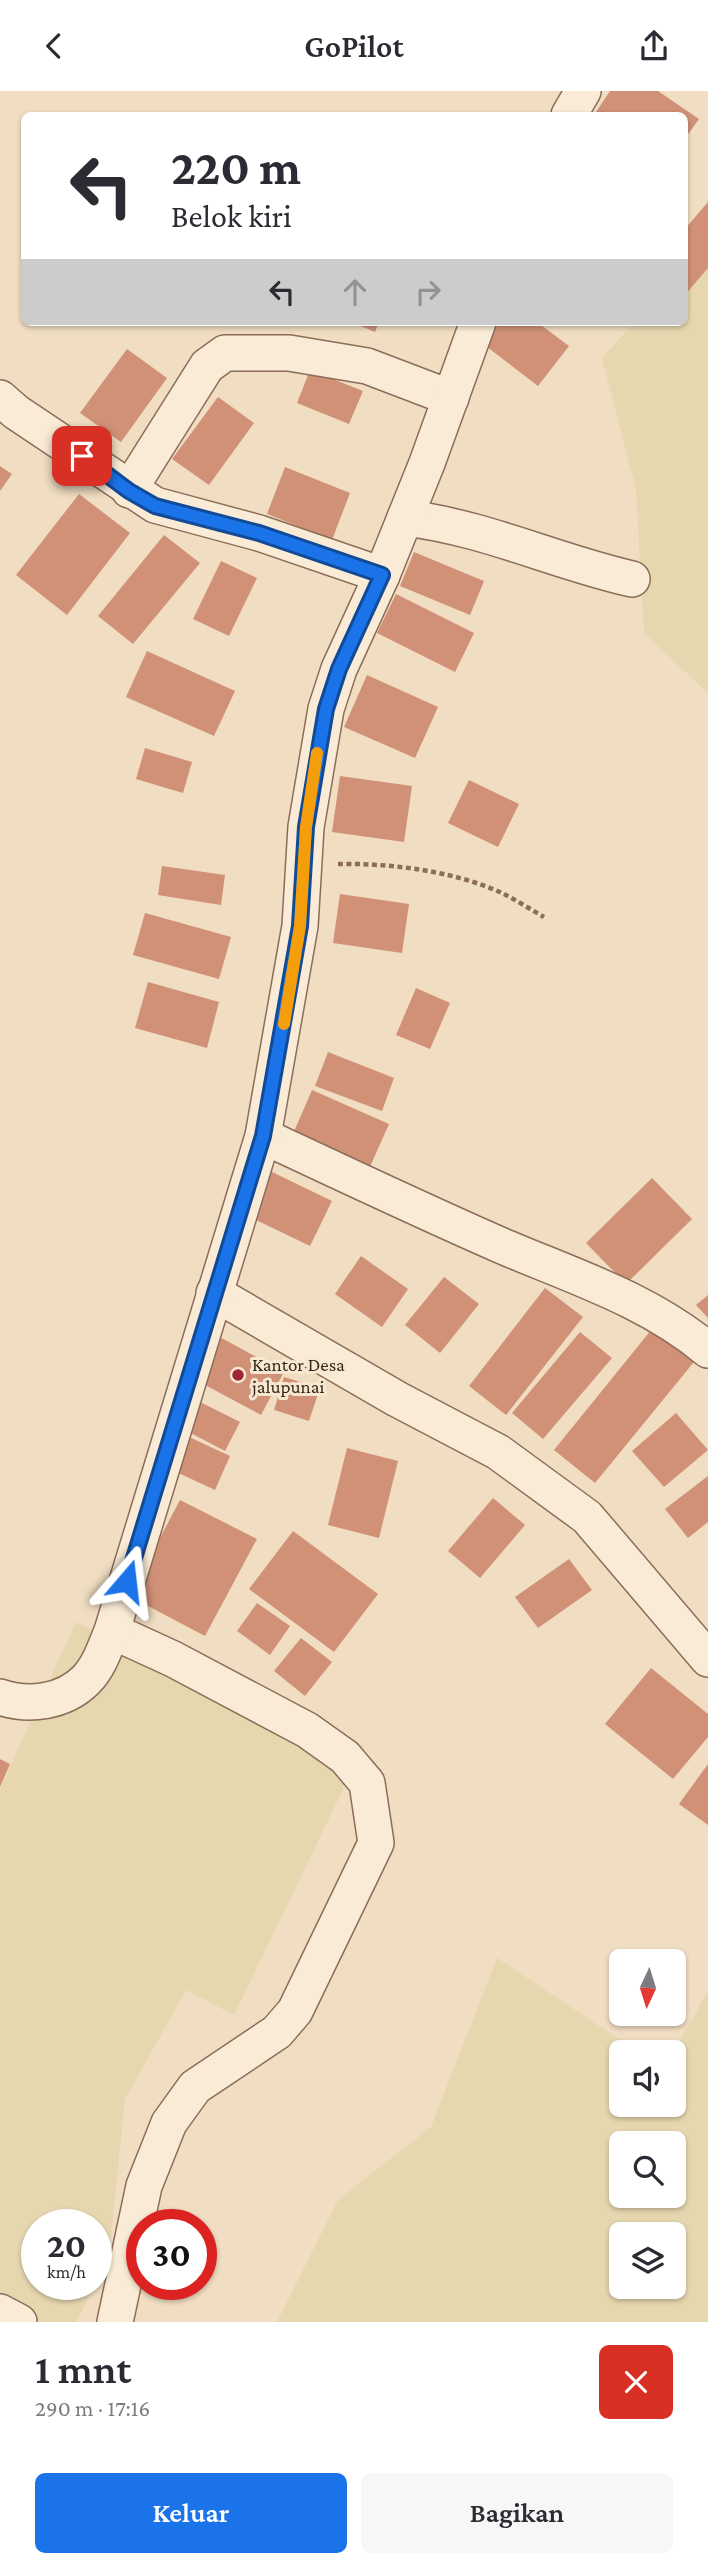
<!DOCTYPE html>
<html lang="id">
<meta charset="utf-8">
<style>
:root{--surface:#fff;--page:#f7f7f7;--text:#2b2b33;--muted:#7c7c81;--accent:#1a73e8}
body{margin:0;font-family:"Crimson Pro",serif;background:var(--page);color:var(--text);height:100vh;display:flex;flex-direction:column;font-size:26px;white-space:nowrap}
*{box-sizing:border-box;margin:0}
p{font-size:23px;color:var(--muted)}
.icon{flex:none;width:38px;height:38px;fill:none;stroke:currentColor;stroke-width:2;stroke-linecap:round;stroke-linejoin:round}
.map{position:relative;height:2231px;overflow:hidden}
.details{display:flex;flex-direction:column;background:var(--surface);flex:1}
.details>*{flex:none}
.guide{position:absolute;left:21px;top:21px;width:667px;height:214px;border-radius:10px;box-shadow:0 2px 5px #0004;background:#fff;color:var(--text);overflow:hidden}
.needle{width:46px;rotate:184deg}
.buttons{position:absolute;left:609px;top:1858px;display:grid;gap:14px}
.buttons a{display:grid;place-items:center;width:77px;height:77px;border-radius:10px;background:var(--surface);box-shadow:0 2px 5px #0004;font-size:35px}
.speed{position:absolute;left:21px;top:2118px;display:flex;gap:14px;font-size:35px;font-weight:700;text-align:center}
.speed>*{display:grid;place-content:center;width:91px;height:91px;border-radius:50%;background:var(--surface);box-shadow:0 2px 5px #0004;line-height:1}
.speed small{font-size:18px;font-weight:400}
.speed .limit{border:10px solid #d22;background:#fff;color:#111}
.pin{position:absolute;display:grid;place-items:center;width:60px;height:60px;color:#fff;margin:-30px;border-radius:14px;box-shadow:0 4px 10px #0006}
.me{position:absolute;width:77px;margin:-38px;rotate:17deg;stroke-linejoin:round;filter:drop-shadow(0 0 5px #0008)}
.turn{display:flex;align-items:center;gap:24px;height:147px;padding:0 35px;font-size:32px}
.turn .icon{width:91px;height:91px;stroke-width:2.5}
.turn b{display:block;font-size:49px;line-height:60px}
.lanes{display:flex;align-items:center;height:66px;padding:0 35px;background:#0003;justify-content:center;gap:35px;direction:ltr}
.lanes .off{opacity:.35}
.round{display:grid;place-items:center;flex:none;width:74px;height:74px;border-radius:10px;background:var(--page)}
.head{display:flex;align-items:center;justify-content:space-between;height:119px;padding:0 35px}
h1{font-size:42px;font-weight:600;line-height:52px}
.action{display:flex;gap:14px;margin-top:auto;padding:14px 35px}
.action a{flex:1;height:80px;border-radius:10px;background:var(--accent);color:#fff;font-size:28px;font-weight:600;line-height:80px;text-align:center}
.action a+a{background:var(--page);color:var(--text)}
header{display:flex;justify-content:space-between;align-items:center;height:91px;padding:0 35px;background:var(--surface);font-size:32px;font-weight:600}
.map>svg:first-child{display:block}
.farmland{fill:#e6d7af;fill-rule:evenodd}
.building{fill:#d09177}
.lines{fill:none;stroke-linecap:round;stroke-linejoin:round}
.minor-casing{stroke:#8b6d59;stroke-width:38}
.path{stroke:#8b6d59;stroke-width:4.5;stroke-dasharray:5 3.5;stroke-linecap:butt}
.minor{stroke:#faebd6;stroke-width:35}
.route-casing{stroke:#114b97;stroke-width:18}
.route{stroke:#1a73e8;stroke-width:12}
.slow{stroke:#f59e0b;stroke-width:12}
.poi-dot{fill:#9c2635;stroke:#f7e8d2;stroke-width:2.5}
.labels{text-anchor:middle;dominant-baseline:central;stroke-width:6;stroke-linejoin:round;paint-order:stroke}
.poi-label{font-size:19px;fill:#3a281d;stroke:#f7e8d2;text-anchor:start}
</style>
<header><svg class="icon" aria-label="back" viewBox="0 0 24 24"><path d="M15 5l-7 7 7 7"/></svg>GoPilot<svg class="icon" aria-label="share" viewBox="0 0 24 24"><path d="M12 15V3M7 8l5-5 5 5M5 13v7h14v-7"/></svg></header>
<div class="map">
<svg width="708" height="2231" viewBox="0 0 708 2231">
<rect width="100%" height="100%" fill="#f0ddc2"/>
<!-- farmland -->
<g class="farmland">
<polygon points="708,151 708,602 644,542 636,398 602,267 635,231 684,231 684,177"/>
<polygon points="76,1531 329,1652 348,1688 234,1924 186,1899 125,2008 109,2164 96,2190 96,2133 37,2133 37,2193 95,2193 76,2231 0,2231 0,1698"/>
<path d="M497,1867L640,1962H621V2014H674L673,1962L708,1900V2231H277L338,2109L431,2036ZM621,2053H674V2105H621ZM621,2144H674V2196H621Z"/>
</g>
<!-- building -->
<g class="building">
<polygon points="610,0 658,0 699,28 684,49 684,24 594,24"/>
<polygon points="708,111 708,177 684,205 684,139"/>
<polygon points="351,231 379,231 375,241"/>
<polygon points="499,231 537,231 569,255 538,295 482,252"/>
<polygon points="127,258 167,287 121,351 80,322"/>
<polygon points="310,279 363,300 349,333 297,312"/>
<polygon points="218,306 254,332 209,394 172,368"/>
<polygon points="0,375 12,383 0,400"/>
<polygon points="285,376 350,402 332,449 267,423"/>
<polygon points="79,403 130,442 67,524 16,484"/>
<polygon points="164,444 200,472 133,553 98,525"/>
<polygon points="414,461 484,490 470,524 400,495"/>
<polygon points="221,470 257,487 229,545 193,528"/>
<polygon points="396,503 474,542 455,581 377,542"/>
<polygon points="147,560 235,600 214,645 126,606"/>
<polygon points="367,584 438,616 415,667 344,636"/>
<polygon points="145,657 192,671 183,702 136,688"/>
<polygon points="340,685 412,695 404,751 332,741"/>
<polygon points="469,689 519,713 498,756 448,732"/>
<polygon points="162,775 225,784 221,814 158,804"/>
<polygon points="340,803 409,813 402,862 333,852"/>
<polygon points="145,822 231,846 219,888 133,864"/>
<polygon points="148,891 219,911 207,957 135,937"/>
<polygon points="416,897 450,912 430,958 396,944"/>
<polygon points="328,961 394,987 382,1020 315,995"/>
<polygon points="312,999 389,1033 369,1078 292,1045"/>
<polygon points="270,1080 332,1110 310,1155 248,1125"/>
<polygon points="652,1087 692,1128 626,1193 586,1152"/>
<polygon points="361,1165 408,1198 382,1236 335,1203"/>
<polygon points="444,1186 479,1213 440,1262 405,1234"/>
<polygon points="545,1197 583,1226 506,1324 469,1295"/>
<polygon points="708,1204 708,1227 696,1214"/>
<polygon points="656,1233 698,1266 595,1392 554,1359"/>
<polygon points="580,1241 612,1267 543,1348 512,1322"/>
<polygon points="216,1244 284,1281 261,1324 192,1287"/>
<polygon points="284,1286 320,1297 309,1330 274,1319"/>
<polygon points="198,1310 240,1331 225,1360 183,1338"/>
<polygon points="676,1322 708,1359 664,1396 632,1360"/>
<polygon points="187,1345 230,1365 215,1399 172,1379"/>
<polygon points="347,1357 398,1370 379,1447 328,1434"/>
<polygon points="708,1385 708,1431 688,1447 665,1418"/>
<polygon points="493,1407 525,1434 480,1487 448,1460"/>
<polygon points="180,1409 257,1448 205,1545 129,1505"/>
<polygon points="293,1440 378,1503 334,1561 249,1498"/>
<polygon points="569,1468 592,1499 538,1537 515,1506"/>
<polygon points="257,1512 290,1535 270,1564 237,1540"/>
<polygon points="301,1547 332,1571 305,1605 274,1580"/>
<polygon points="651,1577 708,1623 708,1646 673,1688 605,1633"/>
<polygon points="0,1668 10,1673 0,1696"/>
<polygon points="708,1673 708,1734 679,1713"/>
</g>
<g class="lines">
<!-- minor casing -->
<g class="minor-casing">
<g id="minor">
<polyline points="569,24 583,0"/>
<polyline points="0,307 16,321 155,414 259,442 382,484"/>
<polyline points="129,399 207,275 225,262 289,262 367,275 451,307"/>
<path d="M405,427C484,436 556,471 632,488"/>
<path d="M263,1045C342,1082 420,1119 500,1154C572,1185 647,1208 708,1259"/>
<polyline points="214,1202 397,1308 498,1361 587,1426 708,1568"/>
<polyline points="112,1540 173,1568 307,1639 345,1666 367,1692 376,1752 295,1920 277,1941 195,1996 169,2032 144,2095 115,2231"/>
<path d="M0,1606C29,1616 64,1611 86,1589C99,1576 105,1557 112,1540L263,1045L300,835L306,736L326,618L339,578L382,484L427,372L478,231"/>
<polyline points="0,2221 19,2231"/>
</g>
</g>
<!-- path -->
<path class="path" d="M338,773C390,772 454,780 502,802C516,809 530,818 544,826"/>
<!-- minor -->
<use href="#minor" class="minor"/>
</g>
<g class="lines">
<!-- route casing -->
<g class="route-casing">
<polyline id="route" points="82,365 129,400 155,415 259,442 382,484 339,578 326,618 306,736 300,835 263,1045 127,1490"/>
</g>
<!-- route -->
<use href="#route" class="route"/>
<!-- slow -->
<polyline class="slow" points="284,933 300,835 306,736 317,662"/>
</g>
<!-- markers -->
<circle class="poi-dot" cx="238" cy="1284" r="7"/>
<g class="labels">
<!-- poi labels -->
<g class="poi-label">
<text x="252" y="1273">Kantor Desa<tspan x="252" dy="22">jalupunai</tspan></text>
</g>
</g>
</svg>
<div class="buttons">
<a><svg class="needle" viewBox="-14 -14 28 28"><path d="M0-13l5 13h-10z" fill="#e53935"/><path d="M0 13l5-13h-10z" fill="#7c7c81"/></svg></a>
<a><svg class="icon" aria-label="sound" viewBox="0 0 24 24"><path d="M4 9h4l5-4v14l-5-4H4zM17 9q2 3 0 6"/></svg></a>
<a><svg class="icon" aria-label="search" viewBox="0 0 24 24"><circle cx="10" cy="10" r="6"/><path d="M15 15l6 6"/></svg></a>
<a><svg class="icon" aria-label="layers" viewBox="0 0 24 24"><path d="M12 4l9 5-9 5-9-5zM3 14l9 5 9-5"/></svg></a>
</div>
<div class="speed"><div>20<small>km/h</small></div><div class="limit">30</div></div>
<div class="pin" style="left:82px;top:365px;background:#d93025"><svg class="icon" aria-label="arrive" viewBox="0 0 24 24"><path d="M6 21V4h12l-3 4 3 4H6"/></svg></div>
<svg class="me" style="left:127px;top:1490px" viewBox="-20 -20 40 40"><path d="M0-17L14 15 0 8-14 15z" fill="#1a73e8" stroke="#fff" stroke-width="4"/></svg>
<div class="guide">
<div class="turn"><svg class="icon" aria-label="left" viewBox="0 0 24 24"><path d="M17 20v-9H6M10 6l-5 5 5 5"/></svg><div><b>220 m</b>Belok kiri</div></div>
<div class="lanes"><svg class="icon" aria-label="left" viewBox="0 0 24 24"><path d="M17 20v-9H6M10 6l-5 5 5 5"/></svg><svg class="icon off" aria-label="ahead" viewBox="0 0 24 24"><path d="M12 20V5M6 11l6-6 6 6"/></svg><svg class="icon off" aria-label="right" viewBox="0 0 24 24"><path d="M7 20v-9h11M14 6l5 5-5 5"/></svg></div>
</div>
</div>
<section class="details">
<div class="head"><div><h1>1 mnt</h1><p>290 m · 17:16</p></div><a class="round" style="background:#d93025;color:#fff"><svg class="icon" aria-label="close" viewBox="0 0 24 24"><path d="M6 6l12 12M18 6L6 18"/></svg></a></div>
<div class="action"><a>Keluar</a><a>Bagikan</a></div>
</section>
